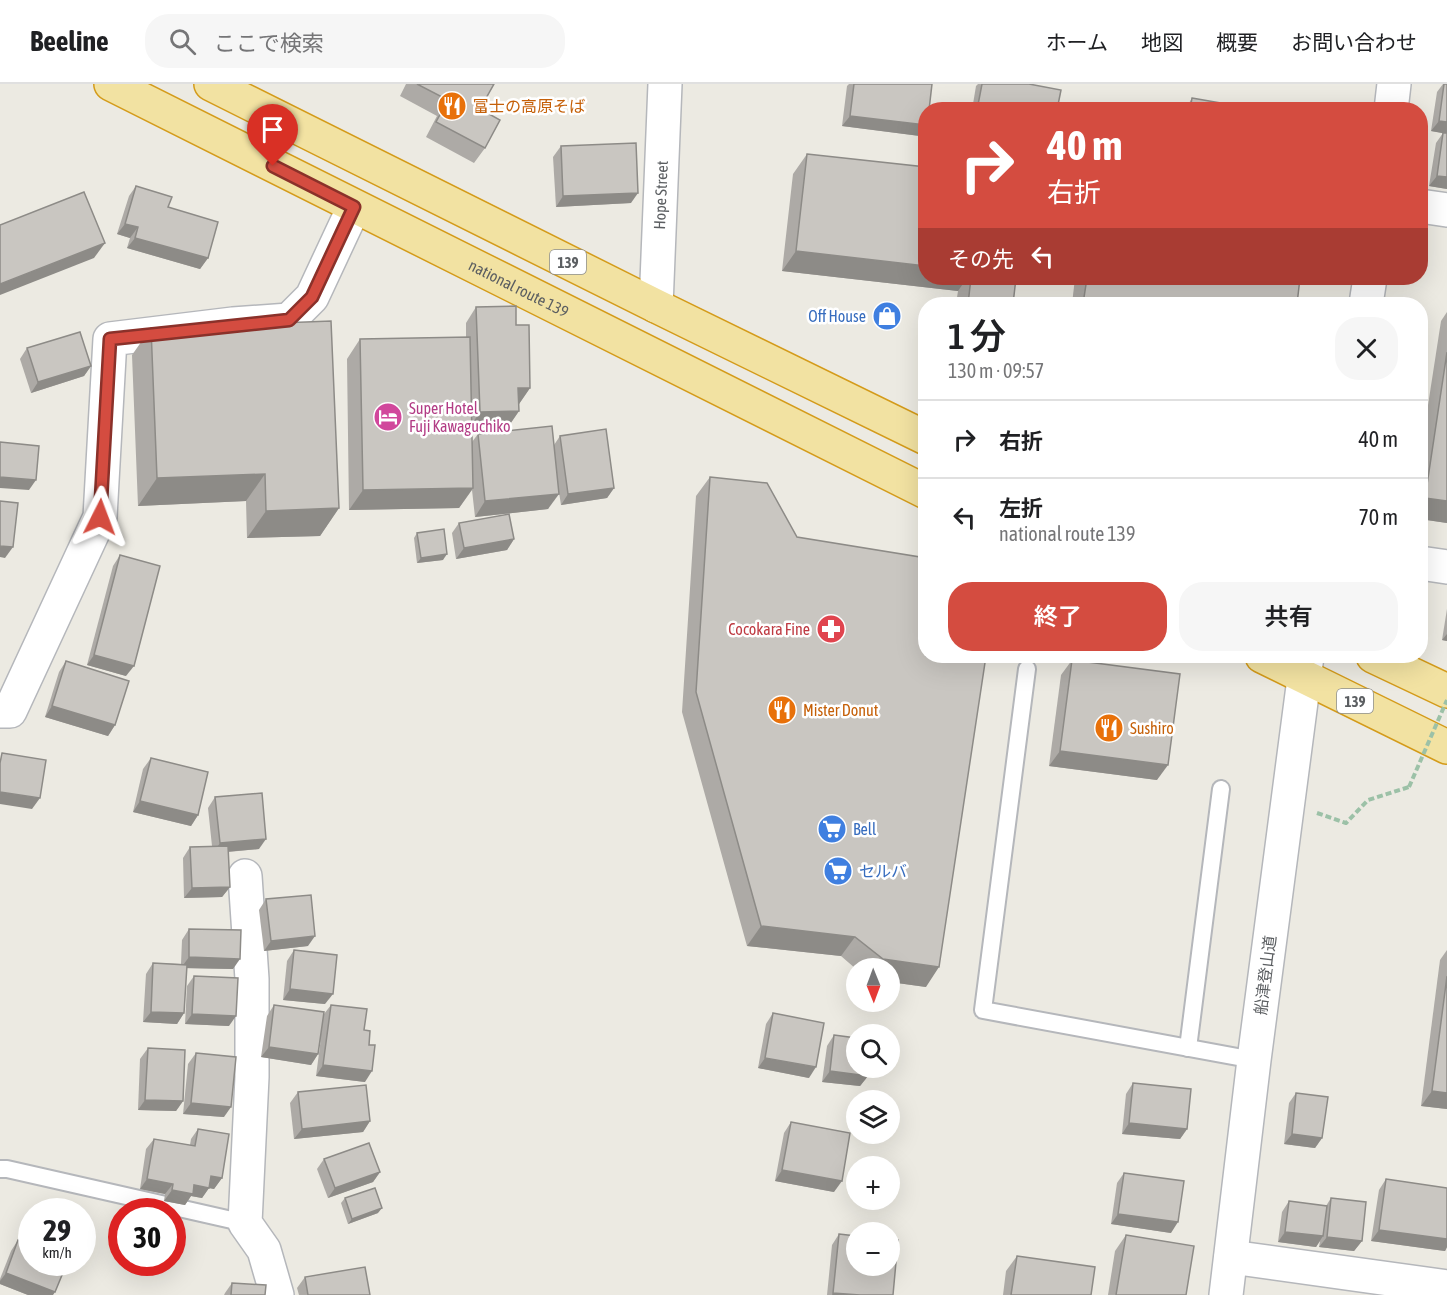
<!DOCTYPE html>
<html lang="ja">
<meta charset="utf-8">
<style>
:root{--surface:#fff;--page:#f6f6f6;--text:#202124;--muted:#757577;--line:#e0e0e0;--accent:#d44c40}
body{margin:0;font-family:"Asap Condensed","Noto Sans JP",sans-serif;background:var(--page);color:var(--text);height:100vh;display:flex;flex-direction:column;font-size:22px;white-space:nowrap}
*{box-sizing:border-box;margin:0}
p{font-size:20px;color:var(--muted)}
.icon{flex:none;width:33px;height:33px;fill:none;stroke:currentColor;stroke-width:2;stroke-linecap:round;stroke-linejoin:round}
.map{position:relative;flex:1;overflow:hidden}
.side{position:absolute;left:918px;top:213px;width:510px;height:366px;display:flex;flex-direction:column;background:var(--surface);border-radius:24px;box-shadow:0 6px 24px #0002}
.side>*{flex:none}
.guide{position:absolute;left:918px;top:18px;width:510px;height:183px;border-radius:24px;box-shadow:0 6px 24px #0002;background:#d44c40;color:#fff;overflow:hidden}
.needle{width:39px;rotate:179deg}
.controls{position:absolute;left:846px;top:874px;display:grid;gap:12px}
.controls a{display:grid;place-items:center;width:54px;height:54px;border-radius:50%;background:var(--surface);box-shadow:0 6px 24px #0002;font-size:30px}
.speed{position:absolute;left:18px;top:1114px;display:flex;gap:12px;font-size:30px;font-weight:700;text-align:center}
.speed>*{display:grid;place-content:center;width:78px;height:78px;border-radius:50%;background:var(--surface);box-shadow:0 6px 24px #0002;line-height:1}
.speed small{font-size:15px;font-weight:400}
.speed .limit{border:9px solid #d22;background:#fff;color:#111}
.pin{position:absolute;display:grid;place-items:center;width:51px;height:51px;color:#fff;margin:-62px -26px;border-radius:50% 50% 50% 0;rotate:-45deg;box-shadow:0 0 6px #0007}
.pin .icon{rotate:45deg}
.me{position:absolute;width:66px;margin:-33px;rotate:3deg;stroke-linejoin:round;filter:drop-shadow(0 0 4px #0008)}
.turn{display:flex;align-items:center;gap:21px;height:126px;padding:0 30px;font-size:27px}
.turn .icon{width:78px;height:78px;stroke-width:2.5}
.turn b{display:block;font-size:42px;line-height:51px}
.then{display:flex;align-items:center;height:57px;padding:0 30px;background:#0003;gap:12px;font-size:22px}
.round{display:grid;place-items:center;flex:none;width:63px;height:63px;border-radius:24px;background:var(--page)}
.summary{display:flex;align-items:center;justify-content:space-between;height:102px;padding:0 30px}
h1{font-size:36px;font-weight:600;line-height:45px}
.cta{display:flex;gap:12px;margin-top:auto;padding:12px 30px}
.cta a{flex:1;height:69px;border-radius:24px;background:var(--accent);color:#fff;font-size:24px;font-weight:600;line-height:69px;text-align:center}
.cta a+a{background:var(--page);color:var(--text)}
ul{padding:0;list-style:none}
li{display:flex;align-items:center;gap:18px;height:78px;padding:0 30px;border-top:2px solid var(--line)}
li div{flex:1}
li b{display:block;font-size:22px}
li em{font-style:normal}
header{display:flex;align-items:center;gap:36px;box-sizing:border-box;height:84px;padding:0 30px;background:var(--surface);border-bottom:2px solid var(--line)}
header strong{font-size:28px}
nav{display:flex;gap:33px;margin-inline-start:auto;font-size:21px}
.search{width:420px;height:54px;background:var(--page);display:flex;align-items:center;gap:15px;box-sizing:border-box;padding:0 21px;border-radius:24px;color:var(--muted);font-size:22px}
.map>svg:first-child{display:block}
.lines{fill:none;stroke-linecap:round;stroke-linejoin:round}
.service-casing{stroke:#b5b7bb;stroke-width:20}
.minor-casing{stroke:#b5b7bb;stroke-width:36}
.tertiary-casing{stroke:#b5b7bb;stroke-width:36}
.trunk-casing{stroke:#d49b1a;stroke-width:36}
.path{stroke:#9cc1a7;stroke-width:4;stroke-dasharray:6 3;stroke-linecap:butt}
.service{stroke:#fff;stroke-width:16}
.minor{stroke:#fff;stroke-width:33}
.tertiary{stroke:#fff;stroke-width:33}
.trunk{stroke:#f2e2a2;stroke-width:33}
.path-bridge{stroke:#9cc1a7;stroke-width:4;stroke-dasharray:6 3;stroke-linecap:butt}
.wall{fill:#adaaa6}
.shaded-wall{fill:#8d8b87}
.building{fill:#c9c6c1;stroke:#8d8b87;stroke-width:1.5}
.route-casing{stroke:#8a312a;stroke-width:15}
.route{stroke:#d44c40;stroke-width:10}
.labels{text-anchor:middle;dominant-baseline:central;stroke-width:5;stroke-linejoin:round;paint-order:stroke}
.shield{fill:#fff;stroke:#8c8e90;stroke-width:1.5}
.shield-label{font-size:15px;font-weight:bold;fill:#5b5e61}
.food-label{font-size:16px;fill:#c56008;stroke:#fff;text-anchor:start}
.street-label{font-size:16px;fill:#5b5e61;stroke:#fff}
.shop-label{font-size:16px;fill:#366cbe;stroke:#fff;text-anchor:start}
.hotel-label{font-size:16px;fill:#b23c85;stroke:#fff;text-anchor:start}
.health-label{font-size:16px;fill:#be3a42;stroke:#fff;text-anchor:end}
</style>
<header>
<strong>Beeline</strong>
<div class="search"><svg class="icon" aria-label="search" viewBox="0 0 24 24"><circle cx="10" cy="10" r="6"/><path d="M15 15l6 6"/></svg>ここで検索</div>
<nav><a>ホーム</a><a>地図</a><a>概要</a><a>お問い合わせ</a></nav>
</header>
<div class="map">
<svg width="1447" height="1211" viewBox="0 0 1447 1211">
<rect width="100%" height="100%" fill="#eceae2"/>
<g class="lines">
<!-- service casing -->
<g class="service-casing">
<g id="service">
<polyline points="1027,585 983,926 1254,976"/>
<polyline points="1188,964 1221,705"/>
<polyline points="0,1085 7,1085 245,1139"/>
</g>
</g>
<!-- minor casing -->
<g class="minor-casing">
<g id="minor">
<polyline points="1420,122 1447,126"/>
<path id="s1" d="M656,222L665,0"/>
<polyline points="1420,479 1447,483"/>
<polyline points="0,627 10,627 100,433 110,255 233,240 289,236 312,213 354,123"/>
<polyline points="245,792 252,895 252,993 245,1139 264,1166 277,1211"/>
<polyline points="1231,1173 1447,1203"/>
</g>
</g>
<!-- tertiary casing -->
<g class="tertiary-casing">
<g id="tertiary">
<polyline points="1391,26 1394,0"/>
<polyline points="1366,220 1370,194"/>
<polyline points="1226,1211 1254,976 1307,572"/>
</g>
</g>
<!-- trunk casing -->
<g class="trunk-casing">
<g id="trunk">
<path id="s2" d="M111,0L926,408"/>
<polyline points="211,0 656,222 926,354"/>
<polyline points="1262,572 1447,663"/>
<polyline points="1373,572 1447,607"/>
</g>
</g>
<!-- path -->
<polyline class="path" points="1317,729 1346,739 1368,716 1409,703"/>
<!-- service -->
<use href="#service" class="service"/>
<!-- minor -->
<use href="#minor" class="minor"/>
<!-- tertiary -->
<use href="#tertiary" class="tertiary"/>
<!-- trunk -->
<use href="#trunk" class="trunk"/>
<!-- path-bridge -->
<polyline class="path-bridge" points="1409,703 1447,616"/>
</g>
<!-- wall -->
<g class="wall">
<polygon points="406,0 494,0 480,25 485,64 474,79 426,53 437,32 400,12"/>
<polygon points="849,0 928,0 920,52 842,42 847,2"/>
<polygon points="978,0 1029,0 1057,26 972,26 976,2"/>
<polygon points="1443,0 1447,0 1447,105 1429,102 1436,59 1443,49 1431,47 1437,8"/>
<polygon points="1192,14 1249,26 1185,26"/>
<polygon points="561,62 631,119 556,123 553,73"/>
<polygon points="807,70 926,194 1016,194 1013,220 956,220 958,207 782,187 793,90"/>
<polygon points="136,102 168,123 208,174 200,185 127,164 130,154 117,150 129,112"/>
<polygon points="1075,194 1300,194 1297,220 1072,220"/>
<polygon points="476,223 516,241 530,304 519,320 519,327 508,343 472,344 472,358 478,350 554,361 560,352 614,404 607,414 561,421 558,402 548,425 475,433 472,406 459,424 349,426 347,275 360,255 466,253 466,239"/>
<polygon points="1447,228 1447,439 1420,435 1420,373 1441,237"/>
<polygon points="151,244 339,424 320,452 247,454 246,417 138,422 132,271"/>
<polygon points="27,264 91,282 84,292 31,309 20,275"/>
<polygon points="710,393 926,903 890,898 890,885 856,885 841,872 747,862 682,628 696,412"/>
<polygon points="459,439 514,455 507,466 456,475 452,449"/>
<polygon points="417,449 443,476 417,479 414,454"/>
<polygon points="120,471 126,592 87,581 113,482"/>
<polygon points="1447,525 1447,557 1442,556"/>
<polygon points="1072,576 1157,696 1049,682 1061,591"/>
<polygon points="66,577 115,641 108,652 45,633 59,588"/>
<polygon points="151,674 198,731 191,742 133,728 143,685"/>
<polygon points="215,713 259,765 228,768 230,803 222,813 184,814 183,774 190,763 212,762 208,724"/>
<polygon points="266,815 308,862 264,867 259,826"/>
<polygon points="189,845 233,885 186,884 184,929 177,940 143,938 146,890 153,879 181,880 182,856"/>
<polygon points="294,866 325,920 283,916 287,877"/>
<polygon points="1447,866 1447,1025 1421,1022 1440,876"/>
<polygon points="194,892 229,942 185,940 187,902"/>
<polygon points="274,921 324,930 331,921 364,946 365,998 316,992 321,954 318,970 311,981 261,973 267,932"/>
<polygon points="773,929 809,994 758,984 766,940"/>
<polygon points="834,951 868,992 860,1002 822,998 827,962"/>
<polygon points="148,964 183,1017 176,1027 138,1026 140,975"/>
<polygon points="196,969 224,1033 183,1030 188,980"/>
<polygon points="1133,999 1187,1045 1180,1055 1122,1050 1126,1010"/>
<polygon points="298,1008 370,1037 363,1048 294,1055 290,1019"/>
<polygon points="1296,1009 1322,1054 1315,1064 1284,1060 1289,1019"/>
<polygon points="791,1038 834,1108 775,1097 784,1049"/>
<polygon points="198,1045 222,1094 214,1105 209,1104 202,1114 191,1112 185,1121 164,1117 165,1110 140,1105 146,1065 154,1055 190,1061 191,1055"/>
<polygon points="324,1075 380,1088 373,1098 328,1114 317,1085"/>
<polygon points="1124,1089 1171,1149 1111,1140 1117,1099"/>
<polygon points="1386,1095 1447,1104 1447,1163 1445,1167 1371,1157 1379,1106"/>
<polygon points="345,1114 378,1129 348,1140 341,1119"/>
<polygon points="1331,1114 1362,1157 1354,1167 1319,1163 1320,1157 1316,1163 1278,1158 1282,1128 1289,1117 1326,1122"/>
<polygon points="839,1150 893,1211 827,1211 832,1161"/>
<polygon points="1126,1151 1186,1211 1108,1211 1115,1167"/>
<polygon points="18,1156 28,1211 0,1200 0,1195 11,1167"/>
<polygon points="1017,1172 1091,1211 1003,1211 1006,1187"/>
<polygon points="305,1193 370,1211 299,1211 297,1204"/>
<polygon points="232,1199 265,1211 224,1211 225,1209"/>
</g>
<!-- shaded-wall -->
<g class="shaded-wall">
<polygon points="850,32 926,41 926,44 920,52 842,42"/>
<polygon points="1439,37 1447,38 1447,50 1431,47"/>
<polygon points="1437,92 1447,93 1447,105 1429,102"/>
<polygon points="638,109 631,119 556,123 563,112"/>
<polygon points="125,140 138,143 130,154 117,150"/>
<polygon points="135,154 208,174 200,185 127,164"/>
<polygon points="105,159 94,174 0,211 0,200"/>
<polygon points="796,167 926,182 926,194 967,194 958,207 782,187"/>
<polygon points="91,282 84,292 31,309 38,298"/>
<polygon points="518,304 530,304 519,320 508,320"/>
<polygon points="519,327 508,343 469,344 480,328"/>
<polygon points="265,390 246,417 138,422 157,394"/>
<polygon points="0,393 36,396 29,406 0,404"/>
<polygon points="473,404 459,424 349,426 363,406"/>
<polygon points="614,404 607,414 561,421 568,410"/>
<polygon points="559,410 548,425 475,433 485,417"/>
<polygon points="1425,414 1447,417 1447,439 1420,435 1420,421"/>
<polygon points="339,424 320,452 247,454 266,427"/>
<polygon points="514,455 507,466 456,475 464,464"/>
<polygon points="0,462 13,463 5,474 0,473"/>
<polygon points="447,470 443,476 417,479 421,474"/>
<polygon points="1447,550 1447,557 1442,556"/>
<polygon points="94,571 134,582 126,592 87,581"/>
<polygon points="52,622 115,641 108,652 45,633"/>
<polygon points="1060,667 1168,681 1157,696 1049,682"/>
<polygon points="0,708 40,714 32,725 0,720"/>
<polygon points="140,717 198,731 191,742 133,728"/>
<polygon points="266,755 259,765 213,769 220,759"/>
<polygon points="230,803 222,813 184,814 192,804"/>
<polygon points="761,842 855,853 841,872 747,862"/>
<polygon points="315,852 308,862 264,867 271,857"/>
<polygon points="189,873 240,875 233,885 181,884"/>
<polygon points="883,875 939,883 926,903 890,898 890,885 876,885"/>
<polygon points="290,905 333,910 325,920 283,916"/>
<polygon points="151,928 184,929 177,940 143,938"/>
<polygon points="192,930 236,932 229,942 185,940"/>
<polygon points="269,963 318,970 311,981 261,973"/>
<polygon points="765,974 816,983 809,994 758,984"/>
<polygon points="323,981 372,987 365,998 316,992"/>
<polygon points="830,987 868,992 860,1002 822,998"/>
<polygon points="1432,1007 1447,1009 1447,1025 1421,1022"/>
<polygon points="145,1016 183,1017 176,1027 138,1026"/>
<polygon points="191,1019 231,1023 224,1033 183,1030"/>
<polygon points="370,1037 363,1048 294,1055 302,1045"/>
<polygon points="1129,1039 1187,1045 1180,1055 1122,1050"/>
<polygon points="1292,1050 1322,1054 1315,1064 1284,1060"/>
<polygon points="782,1086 842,1097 834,1108 775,1097"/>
<polygon points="380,1088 373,1098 328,1114 335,1104"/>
<polygon points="211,1092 222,1094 214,1105 209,1104 202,1114 191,1112 185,1121 164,1117 172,1106 194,1101"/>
<polygon points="147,1095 173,1100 165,1110 140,1105"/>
<polygon points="382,1124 378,1129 348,1140 352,1135"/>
<polygon points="1118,1130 1178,1138 1171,1149 1111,1140"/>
<polygon points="1379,1146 1447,1155 1447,1163 1445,1167 1371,1157"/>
<polygon points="1285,1148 1323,1152 1316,1163 1278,1158"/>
<polygon points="1327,1153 1362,1157 1354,1167 1319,1163"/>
<polygon points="6,1189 55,1208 53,1211 28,1211 0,1200 0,1197"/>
<polygon points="833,1209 860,1211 832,1211"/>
</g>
<!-- building -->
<g class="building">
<polygon points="417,0 494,0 480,25 500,36 485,64 436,38 448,16"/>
<polygon points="854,0 932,0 929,26 926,26 926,41 850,32"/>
<polygon points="982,0 1029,0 1061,6 1057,26 977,26"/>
<polygon points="1444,0 1447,0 1447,38 1439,37"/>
<polygon points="1192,14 1249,24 1249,26 1190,26"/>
<polygon points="1267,21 1292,26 1266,26"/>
<polygon points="1443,49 1447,49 1447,93 1437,92"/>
<polygon points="636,59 638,109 563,112 561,62"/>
<polygon points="807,70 926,83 926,182 796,167"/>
<polygon points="136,102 172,113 168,123 218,138 208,174 135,154 138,143 125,140"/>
<polygon points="84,108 105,159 0,200 0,141"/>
<polygon points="971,194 1016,194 1013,220 968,220"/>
<polygon points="1087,194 1300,194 1297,220 1083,220"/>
<polygon points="516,222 516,241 529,241 530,304 518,304 519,327 480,328 476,223"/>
<polygon points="331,237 339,424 266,427 265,390 157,394 151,244"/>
<polygon points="80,248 91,282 38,298 27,264"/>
<polygon points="470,253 473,404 363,406 360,255"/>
<polygon points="1447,268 1447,417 1425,414"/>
<polygon points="552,342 559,410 485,417 478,350"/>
<polygon points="606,345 614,404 568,410 560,352"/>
<polygon points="0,358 39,362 36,396 0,393"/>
<polygon points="710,393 767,399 797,453 926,474 926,572 986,572 939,883 883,875 855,853 761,842 696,608"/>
<polygon points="0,417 18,419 13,463 0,462"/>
<polygon points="509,430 514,455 464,464 459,439"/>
<polygon points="444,445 447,470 421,474 417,449"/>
<polygon points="120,471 160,482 134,582 94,571"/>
<polygon points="1072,576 1180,590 1168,681 1060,667"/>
<polygon points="66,577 129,597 115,641 52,622"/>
<polygon points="2,669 46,676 40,714 0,708 0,679"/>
<polygon points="151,674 208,688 198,731 140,717"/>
<polygon points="262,709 266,755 220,759 215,713"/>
<polygon points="228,762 230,803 192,804 190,763"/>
<polygon points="311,811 315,852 271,857 266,815"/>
<polygon points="189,845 241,846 240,875 189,873"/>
<polygon points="294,866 337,871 333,910 290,905"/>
<polygon points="153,879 187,881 184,929 151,928"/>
<polygon points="194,892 238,894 236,932 192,930"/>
<polygon points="1447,892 1447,1009 1432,1007"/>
<polygon points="274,921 324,928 318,970 269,963"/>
<polygon points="331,921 367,925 364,946 370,947 369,961 375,961 372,987 323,981"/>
<polygon points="773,929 824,939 816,983 765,974"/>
<polygon points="834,951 856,954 856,984 868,984 868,992 830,987"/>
<polygon points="148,964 185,966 183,1017 145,1016"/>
<polygon points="196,969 236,973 231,1023 191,1019"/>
<polygon points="1133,999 1191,1005 1187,1045 1129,1039"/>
<polygon points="366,1001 370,1037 302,1045 298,1008"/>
<polygon points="1296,1009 1328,1013 1322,1054 1292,1050"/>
<polygon points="791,1038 850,1049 842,1097 782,1086"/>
<polygon points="198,1045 229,1050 222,1094 211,1092 209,1104 194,1101 193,1110 172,1106 173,1100 147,1095 154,1055 195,1062"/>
<polygon points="369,1059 380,1088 335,1104 324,1075"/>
<polygon points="1124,1089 1184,1097 1178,1138 1118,1130"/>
<polygon points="1386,1095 1447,1104 1447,1155 1379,1146"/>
<polygon points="375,1104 382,1124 352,1135 345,1114"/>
<polygon points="1331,1114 1366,1118 1362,1157 1327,1153"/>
<polygon points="1289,1117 1327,1122 1323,1152 1285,1148"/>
<polygon points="839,1150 856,1152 856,1182 890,1182 890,1155 898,1156 893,1211 860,1211 833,1209"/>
<polygon points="1126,1151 1194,1162 1186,1211 1116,1211"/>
<polygon points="18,1156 32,1162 32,1179 67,1179 55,1208 6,1189"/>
<polygon points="1017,1172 1095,1183 1091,1211 1011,1211"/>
<polygon points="365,1183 370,1211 308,1211 305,1193"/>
<polygon points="232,1199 266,1201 265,1211 231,1211"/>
</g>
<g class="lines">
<!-- route casing -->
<g class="route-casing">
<polyline id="route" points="100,433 110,255 289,236 312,213 354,123 273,82"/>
</g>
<!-- route -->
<use href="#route" class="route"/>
</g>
<!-- icons -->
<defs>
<g id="restaurant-disc" transform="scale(1.5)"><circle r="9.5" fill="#e8710a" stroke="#fff"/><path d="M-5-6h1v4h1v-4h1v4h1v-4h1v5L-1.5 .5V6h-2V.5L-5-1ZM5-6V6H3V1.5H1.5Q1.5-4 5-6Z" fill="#fff"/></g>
<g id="shop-disc" transform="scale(1.5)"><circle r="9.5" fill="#3f7fe0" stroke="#fff"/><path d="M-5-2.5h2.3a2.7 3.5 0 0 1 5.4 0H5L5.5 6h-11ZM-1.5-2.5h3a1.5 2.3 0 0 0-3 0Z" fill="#fff"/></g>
<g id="hotel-disc" transform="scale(1.5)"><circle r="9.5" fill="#d1479c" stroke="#fff"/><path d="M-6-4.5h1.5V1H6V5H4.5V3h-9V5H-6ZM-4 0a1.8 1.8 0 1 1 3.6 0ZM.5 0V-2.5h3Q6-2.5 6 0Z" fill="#fff"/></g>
<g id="pharmacy-disc" transform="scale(1.5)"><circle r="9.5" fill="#e0444e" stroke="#fff"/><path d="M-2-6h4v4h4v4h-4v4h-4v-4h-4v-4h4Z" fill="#fff"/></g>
<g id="supermarket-disc" transform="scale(1.5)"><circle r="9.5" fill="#3f7fe0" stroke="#fff"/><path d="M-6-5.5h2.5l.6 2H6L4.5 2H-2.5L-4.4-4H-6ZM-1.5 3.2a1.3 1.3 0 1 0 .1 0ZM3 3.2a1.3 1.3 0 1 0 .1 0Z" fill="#fff"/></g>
</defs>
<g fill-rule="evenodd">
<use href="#restaurant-disc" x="452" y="22"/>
<use href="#shop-disc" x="887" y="232"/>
<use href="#hotel-disc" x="388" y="333"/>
<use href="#pharmacy-disc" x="831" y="545"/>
<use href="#restaurant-disc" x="782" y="626"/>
<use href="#restaurant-disc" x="1109" y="644"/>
<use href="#supermarket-disc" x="832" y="745"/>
<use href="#supermarket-disc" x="838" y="787"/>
</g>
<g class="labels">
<!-- shield labels -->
<g class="shield">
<rect x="550" y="166" width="36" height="24" rx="4.5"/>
<rect x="1337" y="605" width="36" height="24" rx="4.5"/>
</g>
<g class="shield-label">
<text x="568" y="178">139</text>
<text x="1355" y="617">139</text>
</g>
<!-- food labels -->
<g class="food-label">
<text x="473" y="22">富士の高原そば</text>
<text x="803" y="626">Mister Donut</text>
<text x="1130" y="644">Sushiro</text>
</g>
<!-- street labels -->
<g class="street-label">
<text stroke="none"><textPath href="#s1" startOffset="111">Hope Street</textPath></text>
<text stroke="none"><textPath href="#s2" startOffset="456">national route 139</textPath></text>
<text transform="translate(1265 891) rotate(-83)">船津登山道</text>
</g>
<!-- shop labels -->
<g class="shop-label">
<text x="866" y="232" text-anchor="end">Off House</text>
<text x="853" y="745">Bell</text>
<text x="859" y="787">セルバ</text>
</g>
<!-- hotel labels -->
<g class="hotel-label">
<text x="409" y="324">Super Hotel<tspan x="409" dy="18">Fuji Kawaguchiko</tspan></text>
</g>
<!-- health labels -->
<g class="health-label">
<text x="810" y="545">Cocokara Fine</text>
</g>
</g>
</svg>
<div class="controls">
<a><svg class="needle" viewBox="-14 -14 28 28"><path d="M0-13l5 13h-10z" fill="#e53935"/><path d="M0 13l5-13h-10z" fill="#757577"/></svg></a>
<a><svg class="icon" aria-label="search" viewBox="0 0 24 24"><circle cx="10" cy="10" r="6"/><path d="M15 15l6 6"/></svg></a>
<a><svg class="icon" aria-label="layers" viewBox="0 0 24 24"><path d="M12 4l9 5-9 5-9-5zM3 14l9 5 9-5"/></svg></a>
<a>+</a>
<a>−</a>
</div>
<div class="speed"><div>29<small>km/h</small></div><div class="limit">30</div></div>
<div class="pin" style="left:273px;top:82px;background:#d93025"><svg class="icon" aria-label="arrive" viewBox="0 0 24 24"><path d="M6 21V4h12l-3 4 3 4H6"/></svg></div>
<svg class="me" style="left:100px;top:433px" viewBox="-20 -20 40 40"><path d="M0-17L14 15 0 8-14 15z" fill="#d44c40" stroke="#fff" stroke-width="4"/></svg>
<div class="guide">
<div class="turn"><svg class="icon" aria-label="right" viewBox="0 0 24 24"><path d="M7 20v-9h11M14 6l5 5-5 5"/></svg><div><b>40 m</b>右折</div></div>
<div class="then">その先<svg class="icon" aria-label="left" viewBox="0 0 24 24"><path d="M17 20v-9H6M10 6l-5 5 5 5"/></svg></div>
</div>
<section class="side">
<div class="summary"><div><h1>1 分</h1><p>130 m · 09:57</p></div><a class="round"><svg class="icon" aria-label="close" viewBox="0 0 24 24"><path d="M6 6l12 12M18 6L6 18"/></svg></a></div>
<ul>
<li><svg class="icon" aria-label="right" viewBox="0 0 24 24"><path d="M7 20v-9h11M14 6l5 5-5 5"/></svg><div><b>右折</b></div><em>40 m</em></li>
<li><svg class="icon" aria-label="left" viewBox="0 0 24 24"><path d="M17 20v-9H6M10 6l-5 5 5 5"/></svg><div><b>左折</b><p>national route 139</p></div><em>70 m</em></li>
</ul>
<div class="cta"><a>終了</a><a>共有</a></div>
</section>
</div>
